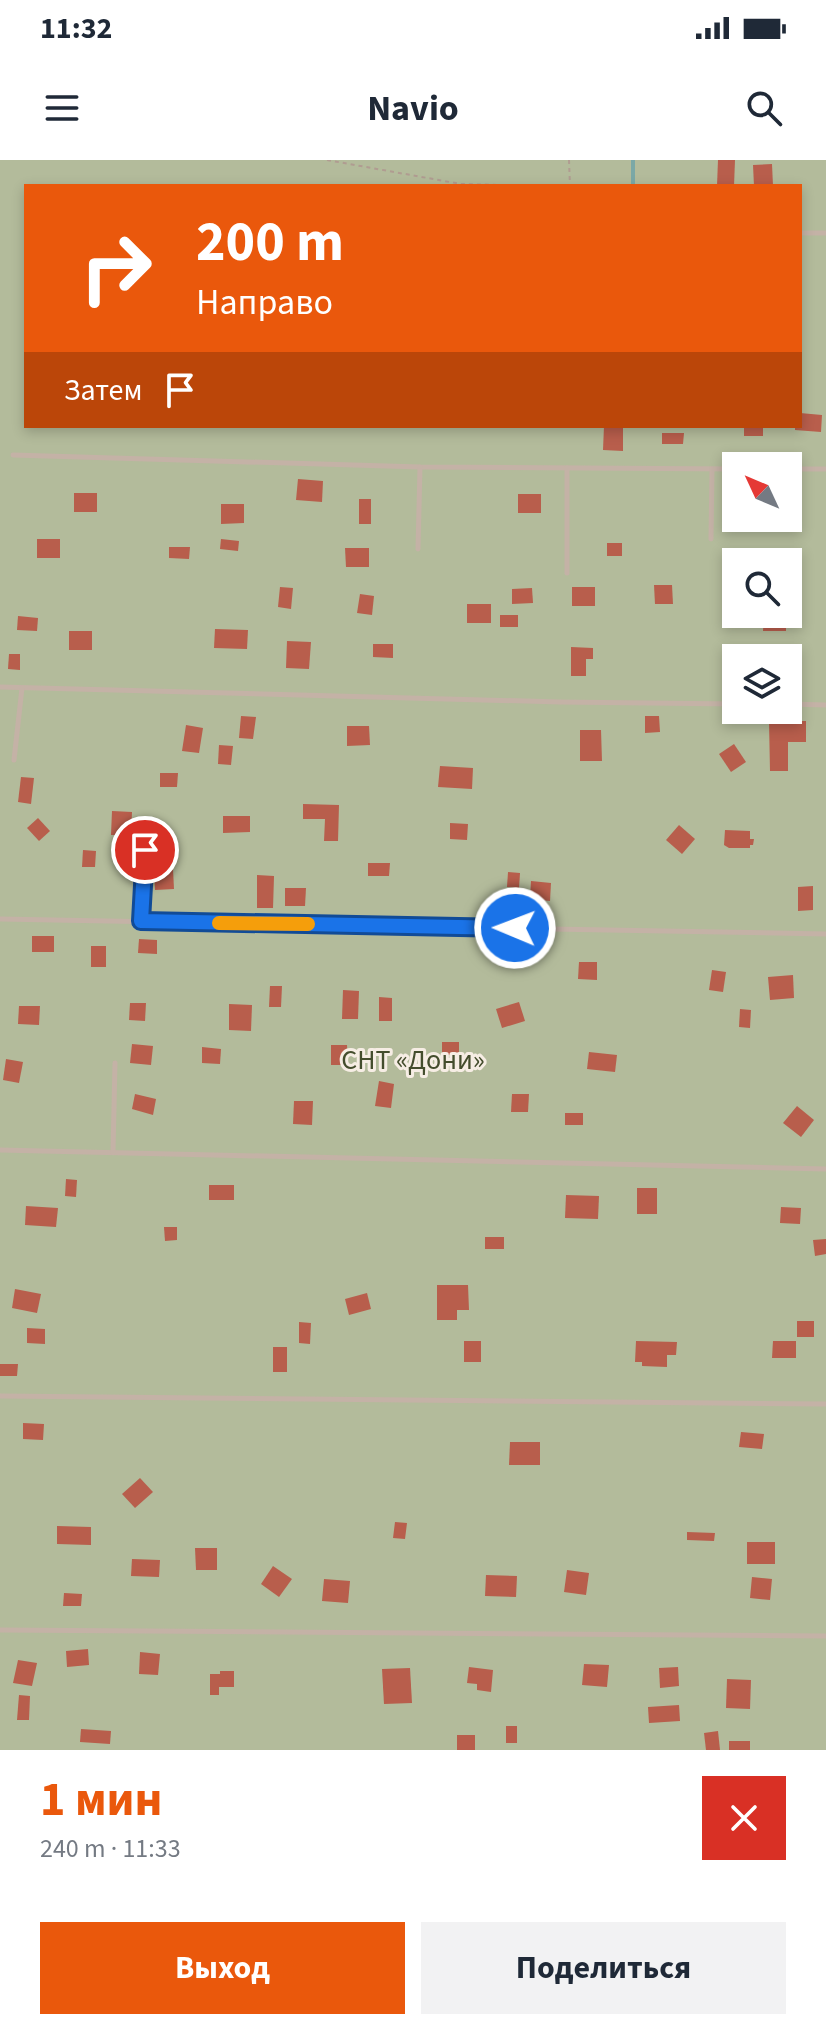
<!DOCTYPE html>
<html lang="ru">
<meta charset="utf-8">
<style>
:root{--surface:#fff;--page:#f2f2f3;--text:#1f2937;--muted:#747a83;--accent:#ea580c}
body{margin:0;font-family:"Source Sans 3",sans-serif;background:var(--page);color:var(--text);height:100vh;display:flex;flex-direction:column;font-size:30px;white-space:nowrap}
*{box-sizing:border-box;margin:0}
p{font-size:26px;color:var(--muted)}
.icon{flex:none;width:44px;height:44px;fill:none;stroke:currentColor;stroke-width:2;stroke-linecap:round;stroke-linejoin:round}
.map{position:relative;height:1590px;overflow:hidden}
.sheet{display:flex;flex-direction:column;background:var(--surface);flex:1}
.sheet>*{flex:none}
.guide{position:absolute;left:24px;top:24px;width:778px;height:244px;border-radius:0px;box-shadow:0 4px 12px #0003;background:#ea580c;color:#fff;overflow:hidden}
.needle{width:52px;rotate:314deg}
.controls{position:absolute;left:722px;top:292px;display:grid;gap:16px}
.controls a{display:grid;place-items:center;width:80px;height:80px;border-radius:0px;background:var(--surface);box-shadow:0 4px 12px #0003;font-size:40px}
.pin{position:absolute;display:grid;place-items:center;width:68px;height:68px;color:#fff;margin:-34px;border:4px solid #fff;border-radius:50%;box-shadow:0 2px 8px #0007}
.me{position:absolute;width:88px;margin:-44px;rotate:271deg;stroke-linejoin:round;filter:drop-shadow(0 0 6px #0008)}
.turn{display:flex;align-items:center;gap:28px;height:168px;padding:0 40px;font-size:36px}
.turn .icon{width:104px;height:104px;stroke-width:2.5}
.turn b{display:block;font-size:56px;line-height:68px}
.then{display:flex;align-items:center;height:76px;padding:0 40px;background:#0003;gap:16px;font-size:30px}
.round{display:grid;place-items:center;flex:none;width:84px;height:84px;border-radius:0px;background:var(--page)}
.headline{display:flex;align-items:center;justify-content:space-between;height:136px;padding:0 40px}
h1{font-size:48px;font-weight:700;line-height:60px;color:var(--accent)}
.cta{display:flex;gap:16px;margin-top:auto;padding:16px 40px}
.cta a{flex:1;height:92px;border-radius:0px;background:var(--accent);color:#fff;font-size:32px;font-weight:700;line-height:92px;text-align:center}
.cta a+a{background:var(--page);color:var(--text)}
.status{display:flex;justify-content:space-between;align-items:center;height:56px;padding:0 40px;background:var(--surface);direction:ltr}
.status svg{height:22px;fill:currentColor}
header{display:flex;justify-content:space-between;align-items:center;height:104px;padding:0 40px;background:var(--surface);font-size:36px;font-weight:700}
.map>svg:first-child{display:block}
.green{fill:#b3bb9b;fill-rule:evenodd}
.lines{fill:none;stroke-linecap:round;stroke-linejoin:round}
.stream{stroke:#7ba8a6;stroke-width:4}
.building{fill:#b85e4c}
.path{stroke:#b09c91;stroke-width:2;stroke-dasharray:4 4;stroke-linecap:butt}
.service{stroke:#c4b2a6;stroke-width:5}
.route-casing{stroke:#114b97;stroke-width:20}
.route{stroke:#1a73e8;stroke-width:14}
.slow{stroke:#f59e0b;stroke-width:14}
.labels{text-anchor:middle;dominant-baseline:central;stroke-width:6;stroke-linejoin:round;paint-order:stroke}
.park-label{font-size:28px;fill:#444d2d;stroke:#f6ede4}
</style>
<div class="status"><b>11:32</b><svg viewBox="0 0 49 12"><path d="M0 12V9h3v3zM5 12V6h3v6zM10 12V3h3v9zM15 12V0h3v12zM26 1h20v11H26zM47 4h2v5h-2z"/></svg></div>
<header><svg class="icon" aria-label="menu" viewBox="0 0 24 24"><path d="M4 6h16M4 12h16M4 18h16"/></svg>Navio<svg class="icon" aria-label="search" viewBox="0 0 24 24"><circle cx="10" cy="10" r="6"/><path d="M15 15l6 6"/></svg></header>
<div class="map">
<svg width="826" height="1590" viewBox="0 0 826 1590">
<rect width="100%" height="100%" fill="#eee2d9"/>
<!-- green -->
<path class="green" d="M0,0H826V1590H0ZM26,26H800V266H26ZM736,306H788V358H736ZM736,402H788V454H736ZM736,498H788V550H736Z"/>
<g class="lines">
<!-- stream -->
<polyline class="stream" points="633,26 633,0"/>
</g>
<!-- building -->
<g class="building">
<polygon points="718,0 735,0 734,26 717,26"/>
<polygon points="772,4 773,26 754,26 753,5"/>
<polygon points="800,253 822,255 821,272 795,270 795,266 800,266"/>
<polygon points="604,266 623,266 623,291 603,290"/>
<rect x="744" y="266" width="19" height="10"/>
<polygon points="662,273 684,273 683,284 662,284"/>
<polygon points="298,319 323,321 322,342 296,340"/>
<rect x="74" y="333" width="23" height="19"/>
<rect x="518" y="334" width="23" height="19"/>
<rect x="359" y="339" width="12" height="25"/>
<polygon points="221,344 244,344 244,363 221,364"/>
<rect x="37" y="379" width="23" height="19"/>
<polygon points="221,379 239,381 238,391 220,389"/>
<rect x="607" y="383" width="15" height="13"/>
<polygon points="169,387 190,387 189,399 169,398"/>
<polygon points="345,388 369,388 369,407 346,407"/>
<polygon points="654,425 672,425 673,444 655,444"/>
<polygon points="280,427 293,428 291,449 278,447"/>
<rect x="572" y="427" width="23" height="19"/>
<polygon points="532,428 533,443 512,444 512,429"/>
<polygon points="360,434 374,436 372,455 357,453"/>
<rect x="467" y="444" width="24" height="19"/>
<polygon points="764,454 786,454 786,471 763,471"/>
<rect x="500" y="455" width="18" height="12"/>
<polygon points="18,456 38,458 37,471 17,470"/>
<polygon points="215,469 248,470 247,489 214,488"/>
<rect x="69" y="471" width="23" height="19"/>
<polygon points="287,481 311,482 309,509 286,508"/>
<polygon points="373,484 393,484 393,498 373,497"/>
<polygon points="571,487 593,488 593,499 586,499 586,516 571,516"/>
<polygon points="9,494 20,494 20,510 8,509"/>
<polygon points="241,556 256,557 253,579 239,578"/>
<polygon points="645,556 659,556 660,572 645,573"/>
<polygon points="769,561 806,561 806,582 788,582 788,611 770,611"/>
<polygon points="186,565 203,568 199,593 182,591"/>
<polygon points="347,566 369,566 370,585 347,586"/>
<polygon points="580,570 601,570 602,601 580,601"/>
<polygon points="734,584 746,602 731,612 719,594"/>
<polygon points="219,585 233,586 231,605 218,604"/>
<polygon points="440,606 473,608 472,629 438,627"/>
<polygon points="160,613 178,613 177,627 160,627"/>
<polygon points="21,617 34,618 31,644 18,642"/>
<polygon points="303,644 339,645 338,681 324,681 325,659 303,659"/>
<polygon points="112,651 132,652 131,675 111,675"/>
<polygon points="223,656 250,656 250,672 223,673"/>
<polygon points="38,658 50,671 39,681 27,668"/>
<polygon points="450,663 468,664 467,680 450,679"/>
<polygon points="679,665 695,679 682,694 666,680"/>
<polygon points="725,670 750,671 750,679 754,679 753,685 750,685 750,688 729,688 724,685"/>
<polygon points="83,690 96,691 95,707 82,707"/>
<polygon points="368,703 390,703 389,716 368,716"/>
<polygon points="154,709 173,709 174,729 155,730"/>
<polygon points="508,712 520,713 519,728 507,727"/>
<polygon points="257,715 274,716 273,748 257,748"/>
<polygon points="531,721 551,723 550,741 530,739"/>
<polygon points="813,726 813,750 798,751 798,727"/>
<polygon points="285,728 306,728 305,746 285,746"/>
<rect x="32" y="776" width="22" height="16"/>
<polygon points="139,779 157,780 157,794 138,793"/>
<rect x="91" y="786" width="15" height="21"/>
<polygon points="579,802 597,802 597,820 578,819"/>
<polygon points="712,810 726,812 723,832 709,830"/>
<polygon points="793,815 794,838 770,840 768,817"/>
<polygon points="270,826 282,826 281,847 269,847"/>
<polygon points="343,830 359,831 358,859 342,859"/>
<polygon points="379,837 392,838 392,861 379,861"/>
<polygon points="519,842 525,861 502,868 496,849"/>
<polygon points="130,843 146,843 145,861 129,860"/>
<polygon points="229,844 252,845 251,871 229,870"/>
<polygon points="19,846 40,846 39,865 18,864"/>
<polygon points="740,849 751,850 750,868 739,867"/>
<rect x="442" y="882" width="17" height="13"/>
<polygon points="132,884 153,886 151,905 130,903"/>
<polygon points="331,885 347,885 348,905 331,905"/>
<polygon points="202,887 221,889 220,904 202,903"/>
<polygon points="589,892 617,895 615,912 587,909"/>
<polygon points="6,899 23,902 19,923 3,920"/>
<polygon points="379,921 394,924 391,948 375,946"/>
<polygon points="135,934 156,939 153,955 132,949"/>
<polygon points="512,934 529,934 528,952 511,952"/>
<polygon points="294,941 313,941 312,965 293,964"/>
<polygon points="797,946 814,960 801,977 783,963"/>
<rect x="565" y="953" width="18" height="12"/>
<polygon points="66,1019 77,1020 76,1037 65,1036"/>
<rect x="209" y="1025" width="25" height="15"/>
<rect x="637" y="1028" width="20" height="26"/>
<polygon points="566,1035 599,1036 598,1059 565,1058"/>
<polygon points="26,1046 58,1048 56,1067 25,1065"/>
<polygon points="781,1047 801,1048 800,1064 780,1063"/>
<polygon points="164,1067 177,1067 177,1080 165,1081"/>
<rect x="485" y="1077" width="19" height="12"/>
<polygon points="826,1079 826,1094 815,1096 813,1080"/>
<polygon points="437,1125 468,1125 469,1150 457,1150 457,1160 437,1160"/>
<polygon points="15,1129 41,1134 37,1153 12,1148"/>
<polygon points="367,1133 371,1149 349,1155 345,1139"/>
<rect x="797" y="1161" width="17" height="16"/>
<polygon points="299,1162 311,1163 310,1184 299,1183"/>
<polygon points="27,1168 45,1169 45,1184 27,1183"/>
<rect x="464" y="1181" width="17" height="21"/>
<polygon points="636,1181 677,1182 676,1195 667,1195 667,1207 642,1206 642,1202 635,1202"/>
<polygon points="773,1181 796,1181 796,1198 772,1198"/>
<rect x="273" y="1187" width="14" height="25"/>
<polygon points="0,1204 18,1204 17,1216 0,1216"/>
<polygon points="23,1263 44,1264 43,1280 23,1279"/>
<polygon points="741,1272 764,1274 762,1289 739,1287"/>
<polygon points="510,1282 540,1282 540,1305 509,1305"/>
<polygon points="140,1318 153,1332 135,1348 122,1334"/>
<polygon points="395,1362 407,1363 405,1379 393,1378"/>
<polygon points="57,1366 91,1367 91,1385 57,1384"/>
<polygon points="687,1372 715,1373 714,1381 687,1380"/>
<rect x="747" y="1382" width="28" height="22"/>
<polygon points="195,1388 217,1388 217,1410 196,1410"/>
<polygon points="132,1399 160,1400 159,1417 131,1416"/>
<polygon points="273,1406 292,1419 279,1437 261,1424"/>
<polygon points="567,1410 589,1413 586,1435 564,1432"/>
<polygon points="486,1415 517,1416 516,1437 485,1436"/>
<polygon points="752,1417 772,1419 770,1440 750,1438"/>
<polygon points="324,1419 350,1421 348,1443 322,1441"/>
<polygon points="64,1433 82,1434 81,1446 63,1446"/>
<polygon points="88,1489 89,1505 67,1507 66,1491"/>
<polygon points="140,1492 160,1494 158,1515 139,1514"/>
<polygon points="18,1500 37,1503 32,1526 13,1523"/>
<polygon points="584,1504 609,1505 607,1527 582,1525"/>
<polygon points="469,1507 493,1510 491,1532 477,1530 477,1524 467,1523"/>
<polygon points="678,1507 679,1526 660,1528 659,1508"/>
<polygon points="410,1508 412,1543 384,1544 382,1509"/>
<polygon points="220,1511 234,1511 234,1527 219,1527 219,1535 210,1535 210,1514 220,1514"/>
<polygon points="727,1519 751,1520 750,1549 726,1548"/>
<polygon points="19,1535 30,1536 29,1560 17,1560"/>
<polygon points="679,1545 680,1561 649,1563 648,1547"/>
<rect x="506" y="1566" width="11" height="17"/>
<polygon points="81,1569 111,1571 110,1584 80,1582"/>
<polygon points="718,1571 720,1590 706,1590 704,1573"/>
<rect x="457" y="1575" width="18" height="15"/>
<rect x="729" y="1581" width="21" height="9"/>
</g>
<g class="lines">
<!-- path -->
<g class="path">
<polyline points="327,0 461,24 541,26"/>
<polyline points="569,0 570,26"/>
</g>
<!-- service -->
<g class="service">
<polyline points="800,73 826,73"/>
<polyline points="13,295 420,307 736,309"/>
<polyline points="788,309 826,309"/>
<polyline points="711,379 712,309"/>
<polyline points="418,389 420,307"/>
<polyline points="567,413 567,308"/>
<polyline points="0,527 560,542 736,544"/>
<polyline points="788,544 826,545"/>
<polyline points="14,600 22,528"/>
<polyline points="0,759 826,774"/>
<polyline points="141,761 145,690"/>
<polyline points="0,990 826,1009"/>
<polyline points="113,992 115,903"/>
<polyline points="0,1236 826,1244"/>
<polyline points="0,1470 826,1476"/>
</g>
</g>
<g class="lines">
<!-- route casing -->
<g class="route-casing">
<polyline id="route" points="145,690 141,761 515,768"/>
</g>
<!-- route -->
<use href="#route" class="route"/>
<!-- slow -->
<polyline class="slow" points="219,763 308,764"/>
</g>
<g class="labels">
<!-- park labels -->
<g class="park-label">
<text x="413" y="900">СНТ «Дони»</text>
</g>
</g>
</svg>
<div class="controls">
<a><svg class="needle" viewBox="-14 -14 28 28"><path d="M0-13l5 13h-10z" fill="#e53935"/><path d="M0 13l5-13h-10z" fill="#747a83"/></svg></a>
<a><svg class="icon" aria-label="search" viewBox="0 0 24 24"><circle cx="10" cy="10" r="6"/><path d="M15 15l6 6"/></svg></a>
<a><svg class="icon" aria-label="layers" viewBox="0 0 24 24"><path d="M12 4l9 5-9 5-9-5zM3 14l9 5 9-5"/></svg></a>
</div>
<div class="pin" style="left:145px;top:690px;background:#d93025"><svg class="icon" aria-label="arrive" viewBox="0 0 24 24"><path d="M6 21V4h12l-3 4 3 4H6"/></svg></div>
<svg class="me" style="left:515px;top:768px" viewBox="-20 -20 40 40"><circle r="17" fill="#1a73e8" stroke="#fff" stroke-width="3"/><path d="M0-11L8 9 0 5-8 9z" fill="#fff"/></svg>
<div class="guide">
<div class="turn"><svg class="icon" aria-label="right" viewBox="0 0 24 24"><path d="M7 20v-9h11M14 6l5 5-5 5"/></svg><div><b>200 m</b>Направо</div></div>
<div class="then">Затем<svg class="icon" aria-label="arrive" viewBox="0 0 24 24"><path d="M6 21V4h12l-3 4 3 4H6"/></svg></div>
</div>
</div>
<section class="sheet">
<div class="headline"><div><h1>1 мин</h1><p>240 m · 11:33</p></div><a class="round" style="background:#d93025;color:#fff"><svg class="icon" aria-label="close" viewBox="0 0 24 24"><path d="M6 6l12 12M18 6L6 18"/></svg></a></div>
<div class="cta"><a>Выход</a><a>Поделиться</a></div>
</section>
